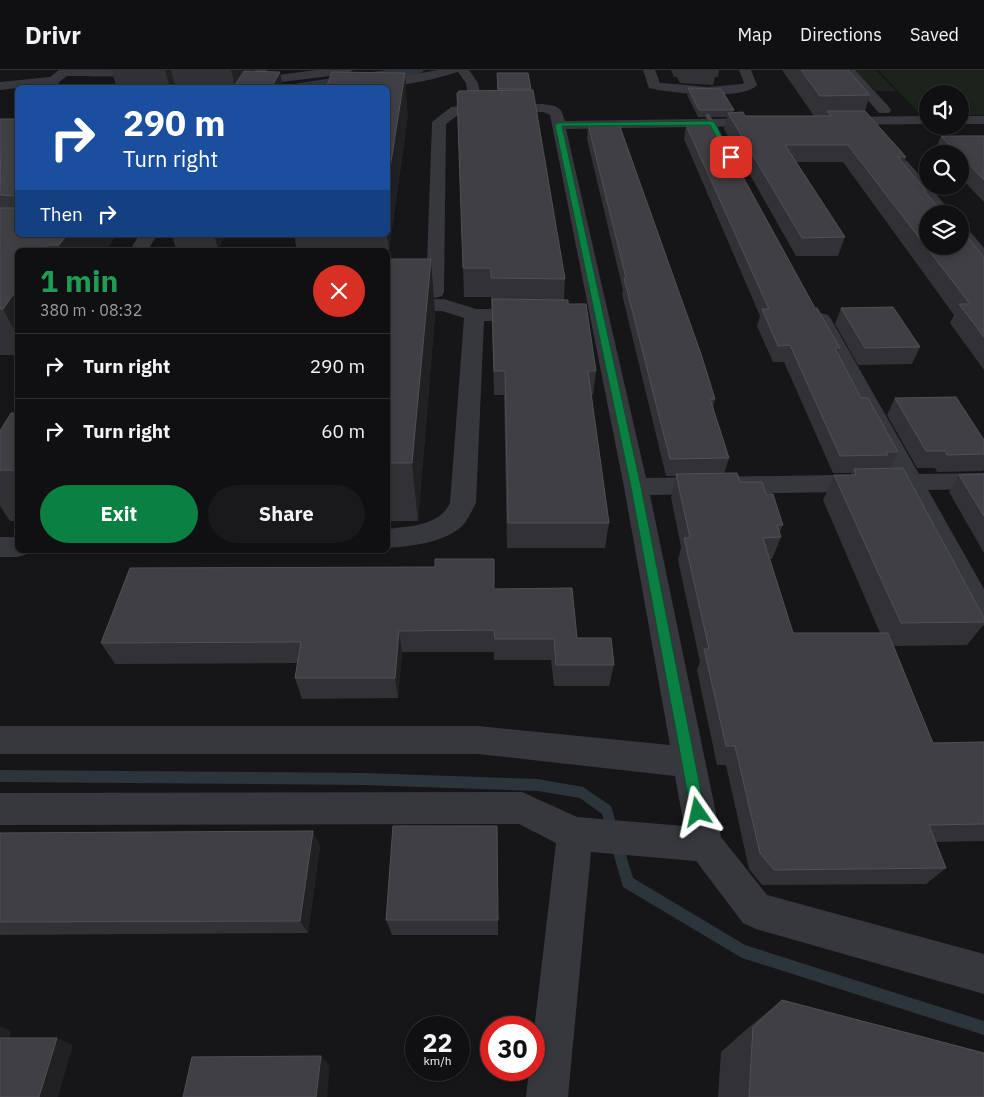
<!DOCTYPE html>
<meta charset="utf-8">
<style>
:root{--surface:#101012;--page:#19191b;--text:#f1f3f6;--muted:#9c9d9f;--line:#303032;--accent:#0b8043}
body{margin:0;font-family:"IBM Plex Sans",sans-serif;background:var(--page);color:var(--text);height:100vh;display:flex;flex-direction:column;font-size:19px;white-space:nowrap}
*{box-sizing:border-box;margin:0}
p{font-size:16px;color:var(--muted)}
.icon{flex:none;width:28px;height:28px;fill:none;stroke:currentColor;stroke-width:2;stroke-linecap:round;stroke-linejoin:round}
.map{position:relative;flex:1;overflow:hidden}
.panel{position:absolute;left:15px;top:178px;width:375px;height:305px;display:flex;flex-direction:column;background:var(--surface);border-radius:8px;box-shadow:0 2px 8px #0003,0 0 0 1px var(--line)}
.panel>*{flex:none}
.top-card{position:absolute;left:15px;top:15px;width:375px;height:152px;border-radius:8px;box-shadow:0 2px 8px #0003,0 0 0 1px var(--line);background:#1a4fa0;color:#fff;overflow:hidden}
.controls{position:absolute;left:919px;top:15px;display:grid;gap:10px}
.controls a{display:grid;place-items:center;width:50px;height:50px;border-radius:50%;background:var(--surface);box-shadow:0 2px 8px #0003,0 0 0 1px var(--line);font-size:25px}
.speed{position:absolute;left:405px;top:946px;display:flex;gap:10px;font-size:25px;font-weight:700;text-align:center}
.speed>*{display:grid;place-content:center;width:65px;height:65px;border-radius:50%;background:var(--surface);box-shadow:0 2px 8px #0003,0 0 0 1px var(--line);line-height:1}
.speed small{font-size:12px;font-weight:400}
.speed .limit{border:8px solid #d22;background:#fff;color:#111}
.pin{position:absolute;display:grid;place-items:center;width:42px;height:42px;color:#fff;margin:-21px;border-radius:10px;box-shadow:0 2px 8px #0006}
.me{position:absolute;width:55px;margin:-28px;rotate:349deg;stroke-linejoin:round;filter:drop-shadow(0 0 4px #0008)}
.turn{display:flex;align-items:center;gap:18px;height:105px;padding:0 25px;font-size:22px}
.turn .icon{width:65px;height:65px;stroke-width:2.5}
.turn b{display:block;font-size:35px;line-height:42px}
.then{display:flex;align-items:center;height:48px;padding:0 25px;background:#0003;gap:10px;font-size:19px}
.round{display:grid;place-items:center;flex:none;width:52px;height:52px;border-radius:26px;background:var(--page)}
.head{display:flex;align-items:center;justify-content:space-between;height:85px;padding:0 25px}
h1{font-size:30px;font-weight:700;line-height:38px;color:#1e9e55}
.button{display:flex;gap:10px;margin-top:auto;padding:10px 25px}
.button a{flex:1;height:58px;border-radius:30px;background:var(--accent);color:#fff;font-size:20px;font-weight:700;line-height:58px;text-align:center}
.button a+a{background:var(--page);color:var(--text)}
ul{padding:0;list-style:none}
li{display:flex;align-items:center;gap:15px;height:65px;padding:0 25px;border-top:1px solid var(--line)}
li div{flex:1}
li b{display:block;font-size:19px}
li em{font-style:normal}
header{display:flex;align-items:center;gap:30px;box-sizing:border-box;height:70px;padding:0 25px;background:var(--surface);border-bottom:1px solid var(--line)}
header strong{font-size:24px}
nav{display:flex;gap:28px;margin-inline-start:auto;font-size:18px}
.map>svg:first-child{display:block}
.green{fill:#1c231d}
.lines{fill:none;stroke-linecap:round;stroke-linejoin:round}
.stream{fill:#2c353c;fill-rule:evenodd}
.canal{fill:#2c353c;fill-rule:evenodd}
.minor{fill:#37383d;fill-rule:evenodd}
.wall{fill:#323236}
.shaded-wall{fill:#212124}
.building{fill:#3f3f44;stroke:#4f5156}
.route{fill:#0b8043;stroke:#07532c}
</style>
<header>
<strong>Drivr</strong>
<nav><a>Map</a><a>Directions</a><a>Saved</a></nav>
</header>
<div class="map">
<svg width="984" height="1027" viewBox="0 0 984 1027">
<rect width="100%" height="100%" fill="#161618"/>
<!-- green -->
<g class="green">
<polygon points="855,0 876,0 896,21 875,21"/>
<polygon points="878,0 984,0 984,45 960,45 960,24 928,24 927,46 922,46"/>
</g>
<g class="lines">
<!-- stream -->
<polygon class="stream" points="0,700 364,703 538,709 583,717 611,736 633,808 745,875 984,951 984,965 742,888 623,817 602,744 580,728 538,721 364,715 0,712"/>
<!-- canal -->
<polygon class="canal" points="386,0 424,0 421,3 416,5 333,18 291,18 293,15 299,13"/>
<!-- minor -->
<g class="minor">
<path d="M59,0H176C168,9 84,6 67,6L59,12L57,18H44L45,15L0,20V12L50,7Z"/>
<polygon points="255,0 267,0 270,6 316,0 353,0 347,4 265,14 261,13"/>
<path d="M438,0H469L478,13L482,35L543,34L555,36L561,40L565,51L762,48L769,52L762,56L566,59L646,408L894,404L811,249L814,245L821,243L828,245L831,249L919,404L984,403V419L928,420L984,519V556L974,553L903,421L650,425L721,767L767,825L984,884V924L756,859L743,853L696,791L591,782L568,1027H526L529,1000H534V960L556,773L519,754L0,755V723L522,722L577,747L684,756L675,706L478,684H0V656H478L670,675L624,417L550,45L543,42L459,44L446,54L444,222L442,226L435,228L428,226L426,222L432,52L451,37L469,35L466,13L458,2C423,13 389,18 354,18L360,14Z"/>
<path d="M643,0H655L660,13H663L708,17L742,14L744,13L739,0H751L757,15C744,31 669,23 649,18Z"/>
<polygon points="842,0 855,0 889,37 891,40 889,43 879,43"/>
<polygon points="928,46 928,54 837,55 830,51 837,47"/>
<rect x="960" y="46" width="24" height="8"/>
<polygon points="902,89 907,91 953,144 936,144 894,94 897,91"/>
<polygon points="960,156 966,157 984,178 984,194 978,193 960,172"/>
<polygon points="139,165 157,165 148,180 130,180"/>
<path d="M444,229L476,239H528L535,241L538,245L535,249L528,251H484L476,433C472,440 469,448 464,454C446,473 412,476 388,478V459C410,456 439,456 450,433L464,248L442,241L388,242V230Z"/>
<polygon points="0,467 18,467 18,480 30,480 27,484 18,487 0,487"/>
</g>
</g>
<!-- wall -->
<g class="wall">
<polygon points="111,0 244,0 237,12 280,2 283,18 233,18 234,16 175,16 174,18 117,18"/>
<polygon points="671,0 719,0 718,7 715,7 713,15 680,13 677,7 674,7"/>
<polygon points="782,0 848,0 870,25 865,41 906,87 904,94 926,121 926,123 965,169 984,187 984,300 950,253 954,245 843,92 796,92 845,167 838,186 796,186 724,59 727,47 710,47 815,238 840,278 838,283 861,328 898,382 889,399 984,548 984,554 967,575 894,576 933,673 984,672 984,771 935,772 946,798 926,814 762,815 749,799 726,695 717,695 697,600 700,592 678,490 681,477 671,427 676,406 666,406 622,224 623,220 587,69 588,54 715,329 713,338 729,388 724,404 766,424 783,455 779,463 781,467 772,489 770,489 793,563 880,563 823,430 834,405 851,405 852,403 833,403 784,292 773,292 757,256 760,246 684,69 686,55 705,55 706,47 698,47 687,25 688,18 734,40 733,43 745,46 814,46"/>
<polygon points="497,3 528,3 565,209 564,230 568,234 596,301 593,325 591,325 609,453 605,478 507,478 504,325 494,325 491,227 464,227 457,23 497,20"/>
<polygon points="408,44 389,180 297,180 294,165 388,165"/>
<polygon points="0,49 18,49 18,165 116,165 106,180 18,180 18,285 0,285"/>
<polygon points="941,66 984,66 984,132 960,107 960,84 938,84 935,80"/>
<polygon points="172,165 225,165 218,179 176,179"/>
<polygon points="388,189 435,245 418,451 388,451"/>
<polygon points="841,238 920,277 912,294 858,295 835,254"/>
<polygon points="895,328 984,370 984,399 983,401 937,402 935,398 917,398 887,345"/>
<polygon points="18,343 18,451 10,451 0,436 0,361"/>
<polygon points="984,404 984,483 949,422 959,405"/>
<polygon points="494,519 577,568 614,595 609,616 554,616 551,590 494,590 494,582 402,582 398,628 302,629 295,608 297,593 115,594 101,573"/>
<polygon points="0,763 320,776 308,863 0,865"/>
<polygon points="386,850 498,850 498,865 392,865"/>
<polygon points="782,930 984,1027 718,1027 721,982 748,958"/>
</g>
<!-- shaded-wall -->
<g class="shaded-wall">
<polygon points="165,0 171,0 175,16 174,18 170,18"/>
<polygon points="231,0 244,0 235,16"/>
<polygon points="280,2 283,18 271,18"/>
<polygon points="405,3 408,44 389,180 387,165 388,111"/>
<polygon points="67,165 116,165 106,180 61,180 59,175"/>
<polygon points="214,165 225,165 218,179"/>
<polygon points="48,175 50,180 44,180"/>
<polygon points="431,189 435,245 418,451 412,393"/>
<polygon points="18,218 18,267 3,239"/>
<polygon points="399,561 402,582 398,628 395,608"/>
<polygon points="313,761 320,776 308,863 300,851"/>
<polygon points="0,956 11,961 7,976 0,973"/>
<polygon points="57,968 73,975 58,1027 39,1027"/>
<polygon points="321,986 330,996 327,1027 316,1027"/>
</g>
<!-- building -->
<g class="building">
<polygon points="801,0 848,0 870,25 820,26"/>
<polygon points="244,1 280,2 271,18 233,18"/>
<polygon points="332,2 405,3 388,111 388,18 326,18"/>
<polygon points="497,3 528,3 531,19 498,19"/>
<polygon points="688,18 721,19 734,40 699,40"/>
<polygon points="533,20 565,209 491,208 491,198 463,198 457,23 459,21"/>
<polygon points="827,41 865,41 906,87 898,87 926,121 924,121 944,144 928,144 928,176 960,176 960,163 965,169 969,169 984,187 984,267 959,234 970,234 848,75 785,75 845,167 802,168 728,43 743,42 745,46 831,46"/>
<polygon points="706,45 709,45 815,238 817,238 840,278 835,278 861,328 868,328 898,382 886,382 888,385 840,386 790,275 778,276 762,239 769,239 686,55 712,55"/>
<polygon points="0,49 18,49 18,126 0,125 1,75 0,75"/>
<polygon points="588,54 619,54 701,284 715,329 710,329 729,388 670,389 624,208 626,208"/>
<polygon points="941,66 984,66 984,110 960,85 960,84 958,84"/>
<polygon points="18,137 18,165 67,165 59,175 48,175 44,180 18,180 18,218 3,239 0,239 0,138 13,138"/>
<polygon points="388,189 431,189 412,393 388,393"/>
<polygon points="492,229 568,230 568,234 586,234 596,301 588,301 609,453 508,453 505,301 494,301"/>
<polygon points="893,237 920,277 865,278 841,238"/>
<polygon points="956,327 984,370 984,384 947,385 945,381 926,381 895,328"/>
<polygon points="11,343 18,343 18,400 0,400 0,361"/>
<polygon points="903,398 984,548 984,552 901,553 834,405 856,405 854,399"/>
<polygon points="737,403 740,412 762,412 766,424 773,424 783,455 777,455 781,467 763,468 793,563 888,563 933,673 984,672 984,754 929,755 946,798 774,800 760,783 735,676 726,676 704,579 709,579 684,468 690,468 676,404"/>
<polygon points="984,404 984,446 959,405"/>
<polygon points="435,489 494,489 494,519 572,518 577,568 611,568 614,595 556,595 554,569 495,569 494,560 399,561 395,608 295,608 301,572 101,573 130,498 435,497"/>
<polygon points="393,756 497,756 498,850 386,850"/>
<polygon points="313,761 300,851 0,852 0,763"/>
<polygon points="782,930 984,983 984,1027 749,1027 753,957"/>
<polygon points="0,968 57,968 39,1027 0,1027"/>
<polygon points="321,986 316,1027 183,1027 192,987"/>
</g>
<!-- route -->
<polygon class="route" points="712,51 715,53 733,88 728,87 710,55 562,56 641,417 705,742 703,747 698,749 693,747 691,742 631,417 555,55 558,53"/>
</svg>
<div class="controls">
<a><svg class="icon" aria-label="sound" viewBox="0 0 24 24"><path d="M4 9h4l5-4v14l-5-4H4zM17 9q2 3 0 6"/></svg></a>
<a><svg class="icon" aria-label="search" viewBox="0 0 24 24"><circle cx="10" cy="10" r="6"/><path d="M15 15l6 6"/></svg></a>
<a><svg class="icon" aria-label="layers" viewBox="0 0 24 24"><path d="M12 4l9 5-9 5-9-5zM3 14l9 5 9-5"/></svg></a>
</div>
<div class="speed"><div>22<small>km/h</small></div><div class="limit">30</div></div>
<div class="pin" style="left:731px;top:87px;background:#d93025"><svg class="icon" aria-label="arrive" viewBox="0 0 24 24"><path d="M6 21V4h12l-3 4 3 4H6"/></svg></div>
<svg class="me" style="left:698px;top:742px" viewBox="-20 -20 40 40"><path d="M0-17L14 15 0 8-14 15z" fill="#0b8043" stroke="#fff" stroke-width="4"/></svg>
<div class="top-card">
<div class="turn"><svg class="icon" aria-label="right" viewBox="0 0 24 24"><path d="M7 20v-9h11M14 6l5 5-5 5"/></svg><div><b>290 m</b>Turn right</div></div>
<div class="then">Then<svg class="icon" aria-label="right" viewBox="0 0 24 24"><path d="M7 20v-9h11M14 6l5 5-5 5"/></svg></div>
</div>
<section class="panel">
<div class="head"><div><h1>1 min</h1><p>380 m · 08:32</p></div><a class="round" style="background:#d93025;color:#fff"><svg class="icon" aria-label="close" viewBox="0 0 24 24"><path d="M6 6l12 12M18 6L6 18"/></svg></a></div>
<ul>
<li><svg class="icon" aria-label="right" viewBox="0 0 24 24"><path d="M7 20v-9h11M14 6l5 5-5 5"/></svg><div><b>Turn right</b></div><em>290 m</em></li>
<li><svg class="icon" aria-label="right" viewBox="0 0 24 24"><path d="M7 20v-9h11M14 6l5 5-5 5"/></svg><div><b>Turn right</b></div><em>60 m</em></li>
</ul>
<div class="button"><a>Exit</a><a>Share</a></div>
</section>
</div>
